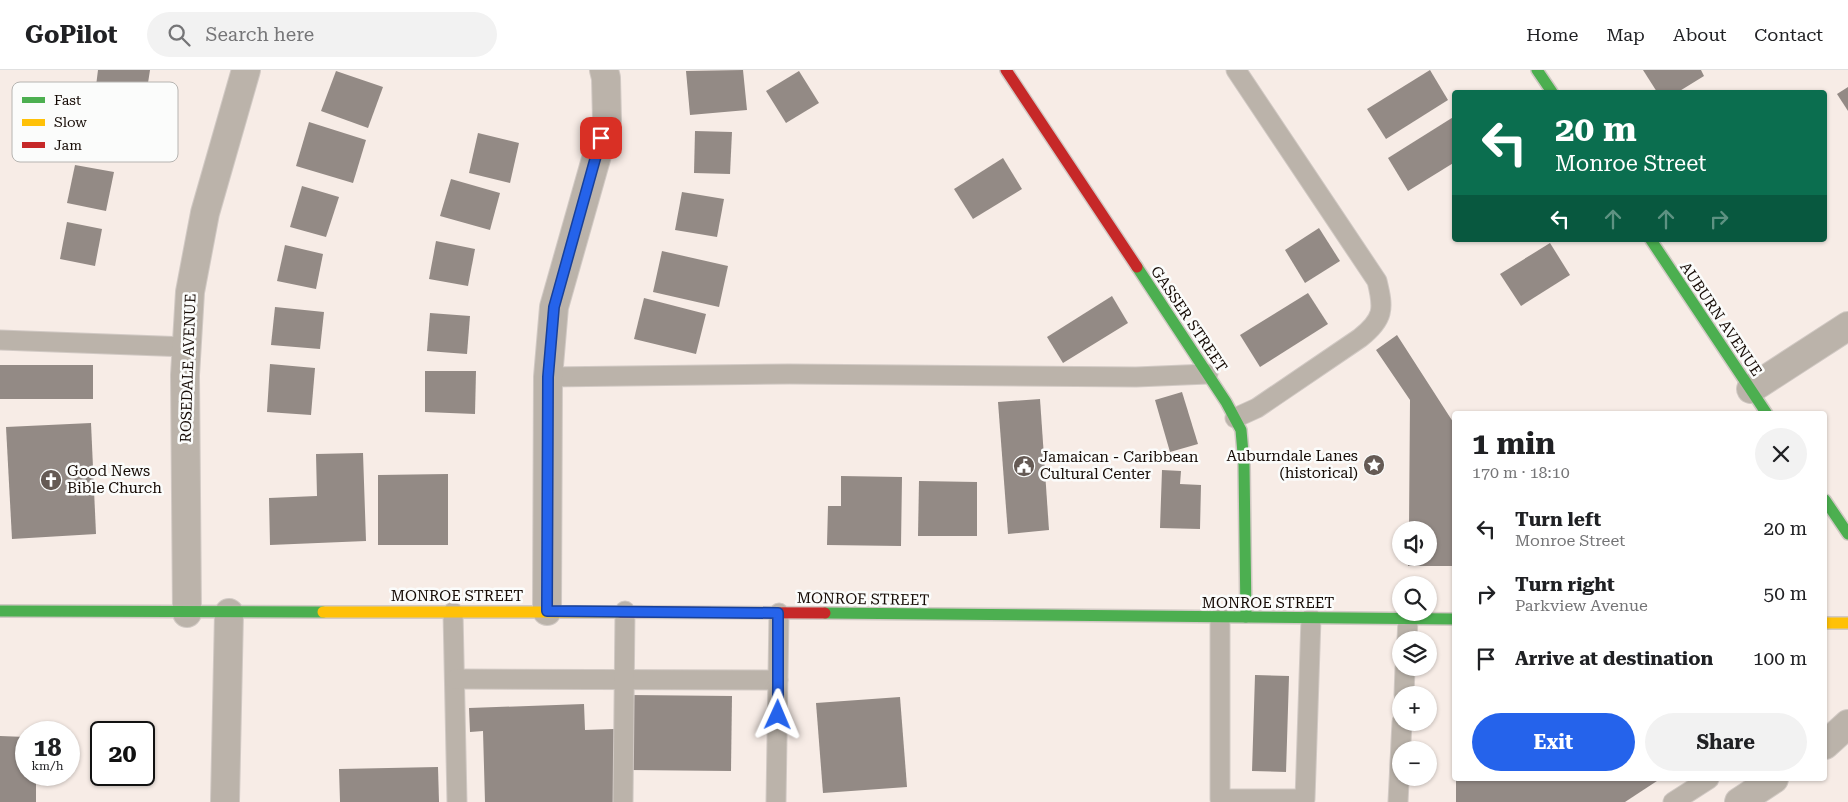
<!DOCTYPE html>
<meta charset="utf-8">
<style>
:root{--surface:#fff;--page:#f2f2f2;--text:#202124;--muted:#757577;--line:#e0e0e0;--accent:#2563eb}
body{margin:0;font-family:"Roboto Serif",serif;background:var(--page);color:var(--text);height:100vh;display:flex;flex-direction:column;font-size:19px;white-space:nowrap}
*{box-sizing:border-box;margin:0}
p{font-size:16px;color:var(--muted)}
.icon{flex:none;width:28px;height:28px;fill:none;stroke:currentColor;stroke-width:2;stroke-linecap:round;stroke-linejoin:round}
.map{position:relative;flex:1;overflow:hidden}
.drawer{position:absolute;left:1452px;top:341px;width:375px;height:370px;display:flex;flex-direction:column;background:var(--surface);border-radius:5px;box-shadow:0 1px 4px #0004}
.drawer>*{flex:none}
.banner{position:absolute;left:1452px;top:20px;width:375px;height:152px;border-radius:5px;box-shadow:0 1px 4px #0004;background:#0b6e4f;color:#fff;overflow:hidden}
.tools{position:absolute;left:1392px;top:451px;display:grid;gap:10px}
.tools a{display:grid;place-items:center;width:45px;height:45px;border-radius:50%;background:var(--surface);box-shadow:0 1px 4px #0004;font-size:25px}
.speed{position:absolute;left:15px;top:651px;display:flex;gap:10px;font-size:25px;font-weight:700;text-align:center}
.speed>*{display:grid;place-content:center;width:65px;height:65px;border-radius:50%;background:var(--surface);box-shadow:0 1px 4px #0004;line-height:1}
.speed small{font-size:12px;font-weight:400}
.speed .limit{border:2px solid #111;border-radius:8px;background:#fff;color:#111}
.pin{position:absolute;display:grid;place-items:center;width:42px;height:42px;color:#fff;margin:-21px;border-radius:10px;box-shadow:0 2px 8px #0006}
.me{position:absolute;width:55px;margin:-28px;rotate:1deg;stroke-linejoin:round;filter:drop-shadow(0 0 4px #0008)}
.turn{display:flex;align-items:center;gap:18px;height:105px;padding:0 20px;font-size:22px}
.turn .icon{width:65px;height:65px;stroke-width:2.5}
.turn b{display:block;font-size:35px;line-height:42px}
.lanes{display:flex;align-items:center;height:48px;padding:0 20px;background:#0003;justify-content:center;gap:25px;direction:ltr}
.lanes .off{opacity:.35}
.round{display:grid;place-items:center;flex:none;width:52px;height:52px;border-radius:26px;background:var(--page)}
.head{display:flex;align-items:center;justify-content:space-between;height:85px;padding:0 20px}
h1{font-size:30px;font-weight:700;line-height:38px}
.action{display:flex;gap:10px;margin-top:auto;padding:10px 20px}
.action a{flex:1;height:58px;border-radius:30px;background:var(--accent);color:#fff;font-size:20px;font-weight:700;line-height:58px;text-align:center}
.action a+a{background:var(--page);color:var(--text)}
ul{padding:0;list-style:none}
li{display:flex;align-items:center;gap:15px;height:65px;padding:0 20px}
li div{flex:1}
li b{display:block;font-size:19px}
li em{font-style:normal}
header{display:flex;align-items:center;gap:30px;box-sizing:border-box;height:70px;padding:0 25px;background:var(--surface);border-bottom:1px solid var(--line)}
header strong{font-size:24px}
nav{display:flex;gap:28px;margin-inline-start:auto;font-size:18px}
.search{width:350px;height:45px;background:var(--page);display:flex;align-items:center;gap:12px;box-sizing:border-box;padding:0 18px;border-radius:28px;color:var(--muted);font-size:19px}
.map>svg:first-child{display:block}
.building{fill:#938a85}
.lines{fill:none;stroke-linecap:round;stroke-linejoin:round}
.lane-casing{stroke:#d1c9c4;stroke-width:21}
.street-casing{stroke:#d1c9c4;stroke-width:30}
.fast-casing{stroke:#d1c9c4;stroke-width:14}
.slow-casing{stroke:#d1c9c4;stroke-width:14}
.jam-casing{stroke:#d1c9c4;stroke-width:14}
.lane{stroke:#bbb3aa;stroke-width:19}
.street{stroke:#bbb3aa;stroke-width:28}
.fast{stroke:#4caf50;stroke-width:11}
.slow{stroke:#ffc107;stroke-width:11}
.jam{stroke:#c62828;stroke-width:11}
.route-casing{stroke:#184099;stroke-width:12}
.route{stroke:#2563eb;stroke-width:9}
.labels{text-anchor:middle;dominant-baseline:central;stroke-width:5;stroke-linejoin:round;paint-order:stroke}
.street-label{font-size:15px;fill:#160b05;stroke:#fbfcfb}
.poi-label{font-size:15px;fill:#160b05;stroke:#fbfcfb;text-anchor:start}
.key{fill:#fbfcfb;stroke:#b6b4b1;stroke-width:1}
.key-label{font-size:14px;fill:#160b05}
</style>
<header>
<strong>GoPilot</strong>
<div class="search"><svg class="icon" aria-label="search" viewBox="0 0 24 24"><circle cx="10" cy="10" r="6"/><path d="M15 15l6 6"/></svg>Search here</div>
<nav><a>Home</a><a>Map</a><a>About</a><a>Contact</a></nav>
</header>
<div class="map">
<svg width="1848" height="732" viewBox="0 0 1848 732">
<rect width="100%" height="100%" fill="#f7ece6"/>
<!-- building -->
<g class="building">
<polygon points="98,0 150,0 145,32 95,24"/>
<polygon points="743,0 747,40 690,45 686,1"/>
<polygon points="1430,0 1448,30 1386,69 1367,39"/>
<polygon points="1643,0 1701,0 1704,6 1678,22 1657,22"/>
<polygon points="336,1 383,17 368,58 321,41"/>
<polygon points="799,1 819,33 786,53 766,21"/>
<polygon points="1848,17 1848,41 1837,24"/>
<polygon points="1455,46 1455,92 1408,121 1388,88"/>
<polygon points="309,52 366,70 353,113 296,96"/>
<polygon points="695,61 732,62 730,104 694,103"/>
<polygon points="478,63 519,73 510,113 469,103"/>
<polygon points="1003,88 1022,119 973,149 954,119"/>
<polygon points="75,95 114,102 106,141 67,133"/>
<polygon points="451,109 500,123 490,160 440,146"/>
<polygon points="302,116 339,127 326,167 290,157"/>
<polygon points="682,122 724,129 717,167 675,160"/>
<polygon points="67,152 102,159 95,196 60,189"/>
<polygon points="1319,158 1340,191 1305,213 1285,180"/>
<polygon points="436,171 475,179 468,216 429,209"/>
<polygon points="1550,173 1570,205 1521,236 1500,204"/>
<polygon points="285,175 323,184 316,219 277,211"/>
<polygon points="662,181 728,196 719,237 653,222"/>
<polygon points="1308,223 1328,254 1260,297 1240,265"/>
<polygon points="1112,226 1128,253 1063,293 1047,267"/>
<polygon points="644,228 706,244 696,284 634,269"/>
<polygon points="275,237 324,242 320,279 271,275"/>
<polygon points="430,243 470,246 467,284 427,281"/>
<polygon points="1397,265 1455,355 1455,496 1408,496 1408,488 1429,488 1429,460 1409,460 1410,330 1376,280"/>
<polygon points="270,294 315,298 311,345 267,342"/>
<rect x="0" y="295" width="93" height="34"/>
<polygon points="425,301 476,301 475,344 425,342"/>
<polygon points="1182,322 1198,374 1170,382 1155,330"/>
<polygon points="1040,329 1049,460 1008,464 998,332"/>
<polygon points="91,353 96,464 12,469 6,357"/>
<polygon points="363,383 366,471 270,475 269,428 317,426 316,384"/>
<polygon points="1162,400 1181,401 1180,414 1201,415 1200,459 1160,458"/>
<polygon points="448,404 448,475 378,475 378,405"/>
<polygon points="841,406 902,407 901,476 827,475 828,436 841,436"/>
<polygon points="919,411 977,412 977,466 918,466"/>
<polygon points="1255,605 1289,606 1286,702 1252,701"/>
<polygon points="630,625 732,626 731,701 629,700"/>
<polygon points="900,627 907,717 823,723 816,633"/>
<polygon points="584,634 585,660 614,659 616,732 485,732 483,661 470,662 469,638"/>
<polygon points="0,666 26,667 26,705 36,705 36,732 0,732"/>
<polygon points="438,697 439,732 340,732 339,699"/>
<polygon points="1456,709 1660,709 1625,732 1456,732"/>
</g>
<g class="lines">
<!-- lane casing -->
<g class="lane-casing">
<g id="lane">
<polyline points="0,270 187,277"/>
<polyline points="548,307 789,304 1136,307 1208,304"/>
<path d="M1235,348L1257,338L1360,268C1384,249 1384,239 1377,211L1236,0"/>
<polyline points="453,542 457,732"/>
<polyline points="1220,547 1220,729 1305,729 1311,548"/>
<polyline points="1407,570 1408,549"/>
<polyline points="455,609 778,610"/>
<polyline points="1404,625 1405,598"/>
<polyline points="623,732 625,541"/>
<polyline points="776,732 779,543"/>
<polyline points="1398,732 1402,652"/>
<polyline points="1673,732 1709,709"/>
</g>
</g>
<!-- street casing -->
<g class="street-casing">
<g id="street">
<polyline points="1751,319 1848,256"/>
<polyline points="547,541 548,307 554,237 607,50 606,8 604,0"/>
<polyline points="187,543 185,305 190,222 205,143 246,0"/>
<polyline points="1825,675 1848,654"/>
<polyline points="225,732 229,543"/>
<polyline points="1739,732 1774,709"/>
</g>
</g>
<!-- fast casing -->
<g class="fast-casing">
<g id="fast">
<polyline points="1537,0 1552,22"/>
<polyline points="1651,170 1767,344"/>
<polyline points="1137,197 1226,332 1241,360 1244,395 1246,547"/>
<polyline points="1825,430 1848,464"/>
<polyline points="0,541 323,542"/>
<polyline points="825,543 1455,549"/>
</g>
</g>
<!-- slow casing -->
<g class="slow-casing">
<g id="slow">
<polyline points="323,542 620,542"/>
<polyline points="1825,553 1848,553"/>
</g>
</g>
<!-- jam casing -->
<g class="jam-casing">
<g id="jam">
<polyline points="1006,0 1137,197"/>
<polyline points="620,542 825,543"/>
</g>
</g>
<!-- lane -->
<use href="#lane" class="lane"/>
<!-- street -->
<use href="#street" class="street"/>
<!-- fast -->
<use href="#fast" class="fast"/>
<!-- slow -->
<use href="#slow" class="slow"/>
<!-- jam -->
<use href="#jam" class="jam"/>
</g>
<g class="lines">
<!-- route casing -->
<g class="route-casing">
<polyline id="route" points="601,68 554,237 548,307 547,541 778,543 778,645"/>
</g>
<!-- route -->
<use href="#route" class="route"/>
</g>
<!-- icons -->
<defs>
<g id="sight-disc" transform="scale(1.125)"><circle r="9.5" fill="#655a54" stroke="#fbfcfb"/><path d="M0-6L1.8-2.2L6-1.7L2.9 1.2L3.7 5.4L0 3.3L-3.7 5.4L-2.9 1.2L-6-1.7L-1.8-2.2Z" fill="#fff"/></g>
<g id="civic-disc" transform="scale(1.125)"><circle r="9.5" fill="#655a54" stroke="#fbfcfb"/><path d="M-.6-6.5H3V-4.5H.6V-3L4-1V1h2V6H-6V1h2V-1L-.6-3ZM-1.2 2.5V6h2.4V2.5Z" fill="#fff"/></g>
<g id="church-disc" transform="scale(1.125)"><circle r="9.5" fill="#655a54" stroke="#fbfcfb"/><path d="M-1.2-6h2.4v3.5h3.3v2.4h-3.3V6h-2.4V-.1h-3.3v-2.4h3.3Z" fill="#fff"/></g>
</defs>
<g fill-rule="evenodd">
<use href="#sight-disc" x="1374" y="395"/>
<use href="#civic-disc" x="1024" y="396"/>
<use href="#church-disc" x="51" y="410"/>
</g>
<g class="labels">
<!-- street labels -->
<g class="street-label">
<text transform="translate(1189 249) rotate(56)">GASSER STREET</text>
<text transform="translate(1721 249) rotate(56)">AUBURN AVENUE</text>
<text transform="translate(188 298) rotate(-88)">ROSEDALE AVENUE</text>
<text x="457" y="526">MONROE STREET</text>
<text transform="translate(863 529) rotate(1)">MONROE STREET</text>
<text x="1268" y="533">MONROE STREET</text>
</g>
<!-- poi labels -->
<g class="poi-label">
<text x="1358" y="386" text-anchor="end">Auburndale Lanes<tspan x="1358" dy="17">(historical)</tspan></text>
<text x="1040" y="387">Jamaican - Caribbean<tspan x="1040" dy="17">Cultural Center</tspan></text>
<text x="67" y="401">Good News<tspan x="67" dy="17">Bible Church</tspan></text>
</g>
</g>
<!-- legend -->
<rect x="12" y="12" width="166" height="80" rx="8" class="key"/>
<rect x="22" y="27" width="23" height="6" fill="#4caf50"/>
<rect x="22" y="49" width="23" height="7" fill="#ffc107"/>
<rect x="22" y="72" width="23" height="6" fill="#c62828"/>
<g class="key-label">
<text x="54" y="35">Fast</text>
<text x="54" y="57">Slow</text>
<text x="54" y="80">Jam</text>
</g>
</svg>
<div class="tools">
<a><svg class="icon" aria-label="sound" viewBox="0 0 24 24"><path d="M4 9h4l5-4v14l-5-4H4zM17 9q2 3 0 6"/></svg></a>
<a><svg class="icon" aria-label="search" viewBox="0 0 24 24"><circle cx="10" cy="10" r="6"/><path d="M15 15l6 6"/></svg></a>
<a><svg class="icon" aria-label="layers" viewBox="0 0 24 24"><path d="M12 4l9 5-9 5-9-5zM3 14l9 5 9-5"/></svg></a>
<a>+</a>
<a>−</a>
</div>
<div class="speed"><div>18<small>km/h</small></div><div class="limit">20</div></div>
<div class="pin" style="left:601px;top:68px;background:#d93025"><svg class="icon" aria-label="arrive" viewBox="0 0 24 24"><path d="M6 21V4h12l-3 4 3 4H6"/></svg></div>
<svg class="me" style="left:778px;top:645px" viewBox="-20 -20 40 40"><path d="M0-17L14 15 0 8-14 15z" fill="#2563eb" stroke="#fff" stroke-width="4"/></svg>
<div class="banner">
<div class="turn"><svg class="icon" aria-label="left" viewBox="0 0 24 24"><path d="M17 20v-9H6M10 6l-5 5 5 5"/></svg><div><b>20 m</b>Monroe Street</div></div>
<div class="lanes"><svg class="icon" aria-label="left" viewBox="0 0 24 24"><path d="M17 20v-9H6M10 6l-5 5 5 5"/></svg><svg class="icon off" aria-label="ahead" viewBox="0 0 24 24"><path d="M12 20V5M6 11l6-6 6 6"/></svg><svg class="icon off" aria-label="ahead" viewBox="0 0 24 24"><path d="M12 20V5M6 11l6-6 6 6"/></svg><svg class="icon off" aria-label="right" viewBox="0 0 24 24"><path d="M7 20v-9h11M14 6l5 5-5 5"/></svg></div>
</div>
<section class="drawer">
<div class="head"><div><h1>1 min</h1><p>170 m · 18:10</p></div><a class="round"><svg class="icon" aria-label="close" viewBox="0 0 24 24"><path d="M6 6l12 12M18 6L6 18"/></svg></a></div>
<ul>
<li><svg class="icon" aria-label="left" viewBox="0 0 24 24"><path d="M17 20v-9H6M10 6l-5 5 5 5"/></svg><div><b>Turn left</b><p>Monroe Street</p></div><em>20 m</em></li>
<li><svg class="icon" aria-label="right" viewBox="0 0 24 24"><path d="M7 20v-9h11M14 6l5 5-5 5"/></svg><div><b>Turn right</b><p>Parkview Avenue</p></div><em>50 m</em></li>
<li><svg class="icon" aria-label="arrive" viewBox="0 0 24 24"><path d="M6 21V4h12l-3 4 3 4H6"/></svg><div><b>Arrive at destination</b></div><em>100 m</em></li>
</ul>
<div class="action"><a>Exit</a><a>Share</a></div>
</section>
</div>
